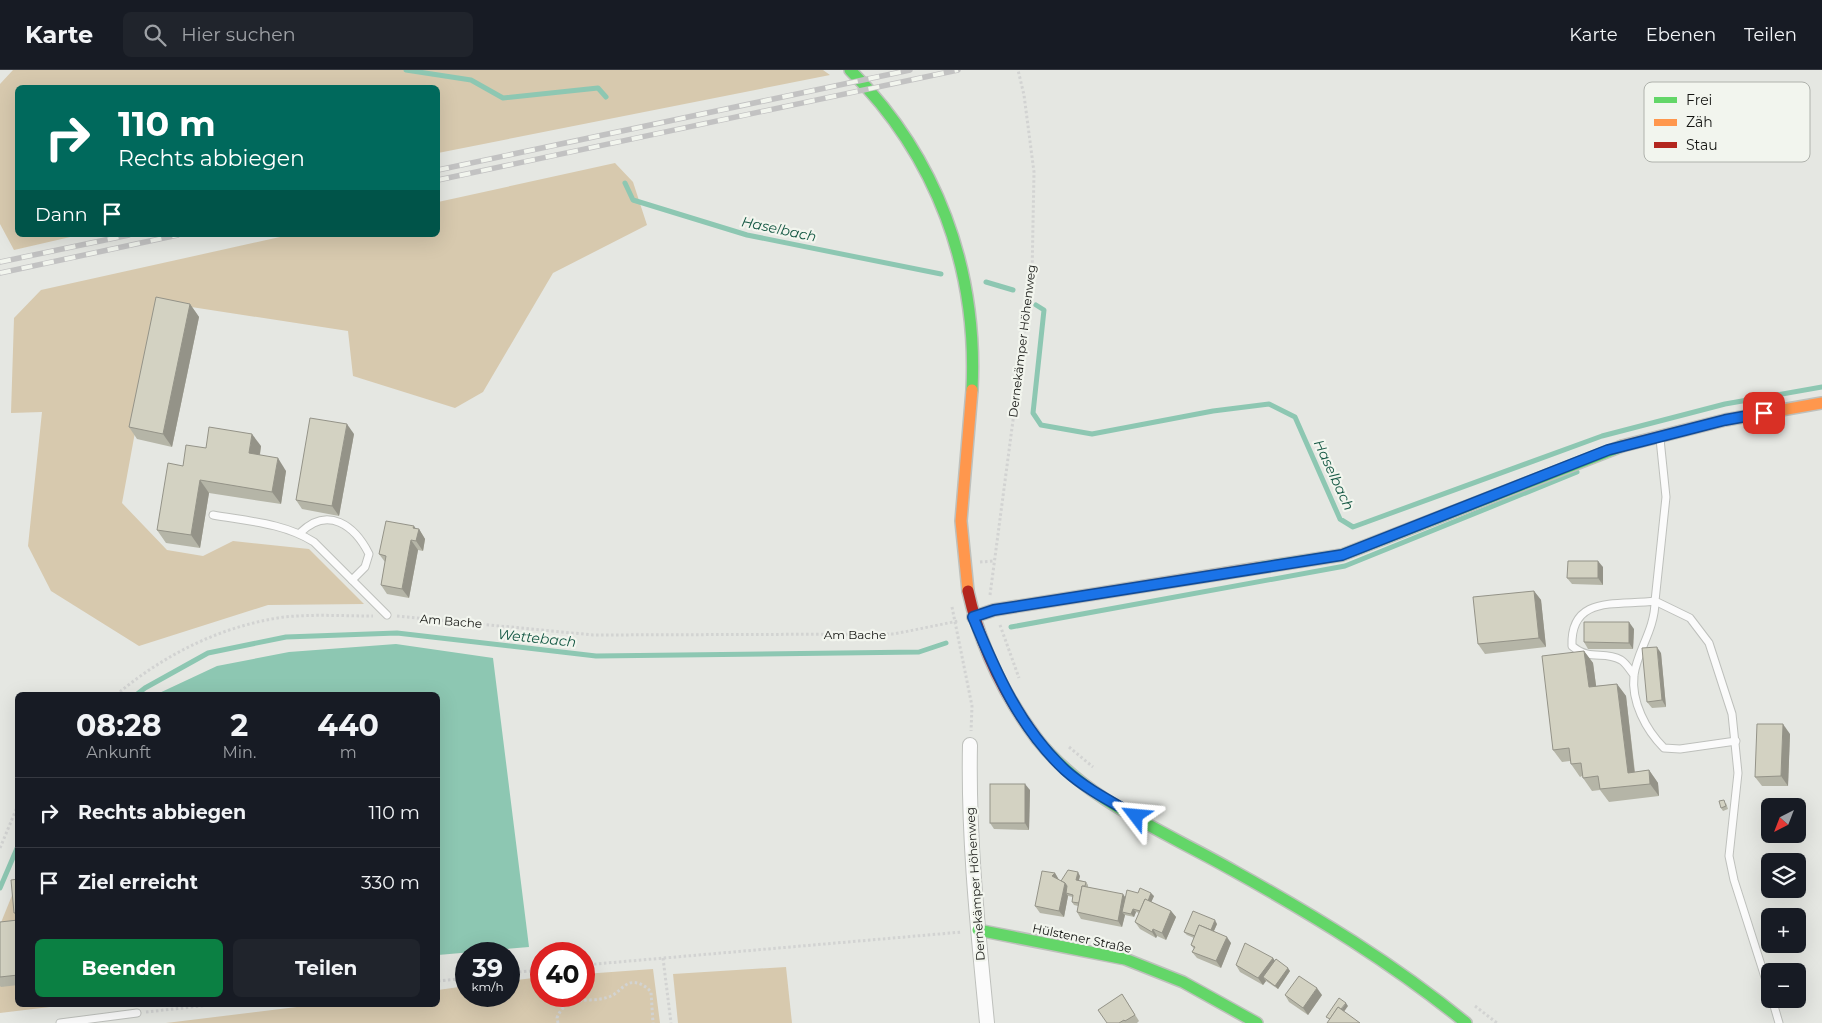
<!DOCTYPE html>
<html lang="de">
<meta charset="utf-8">
<style>
:root{--surface:#171b24;--page:#20242c;--text:#f1f3f6;--muted:#9ea1a6;--line:#363941;--accent:#0b8043}
body{margin:0;font-family:Montserrat,sans-serif;background:var(--page);color:var(--text);height:100vh;display:flex;flex-direction:column;font-size:19px;white-space:nowrap}
*{box-sizing:border-box;margin:0}
p{font-size:16px;color:var(--muted)}
.icon{flex:none;width:28px;height:28px;fill:none;stroke:currentColor;stroke-width:2;stroke-linecap:round;stroke-linejoin:round}
.map{position:relative;flex:1;overflow:hidden}
.side{position:absolute;left:15px;top:622px;width:425px;height:315px;display:flex;flex-direction:column;background:var(--surface);border-radius:8px;box-shadow:0 5px 20px #0002}
.side>*{flex:none}
.guide{position:absolute;left:15px;top:15px;width:425px;height:152px;border-radius:8px;box-shadow:0 5px 20px #0002;background:#00695c;color:#fff;overflow:hidden}
.needle{width:32px;rotate:222deg}
.tools{position:absolute;left:1761px;top:728px;display:grid;gap:10px}
.tools a{display:grid;place-items:center;width:45px;height:45px;border-radius:8px;background:var(--surface);box-shadow:0 5px 20px #0002;font-size:25px}
.speed{position:absolute;left:455px;top:872px;display:flex;gap:10px;font-size:25px;font-weight:700;text-align:center}
.speed>*{display:grid;place-content:center;width:65px;height:65px;border-radius:50%;background:var(--surface);box-shadow:0 5px 20px #0002;line-height:1}
.speed small{font-size:12px;font-weight:400}
.speed .limit{border:8px solid #d22;background:#fff;color:#111}
.pin{position:absolute;display:grid;place-items:center;width:42px;height:42px;color:#fff;margin:-21px;border-radius:10px;box-shadow:0 2px 8px #0006}
.me{position:absolute;width:55px;margin:-28px;rotate:299deg;stroke-linejoin:round;filter:drop-shadow(0 0 4px #0008)}
.turn{display:flex;align-items:center;gap:18px;height:105px;padding:0 20px;font-size:22px}
.turn .icon{width:65px;height:65px;stroke-width:2.5}
.turn b{display:block;font-size:35px;line-height:42px}
.then{display:flex;align-items:center;height:48px;padding:0 20px;background:#0003;gap:10px;font-size:19px}
.eta{display:flex;justify-content:space-evenly;align-items:center;height:85px;text-align:center}
.eta b{font-size:30px;font-weight:700;line-height:35px}
.primary-button{display:flex;gap:10px;margin-top:auto;padding:10px 20px}
.primary-button a{flex:1;height:58px;border-radius:8px;background:var(--accent);color:#fff;font-size:20px;font-weight:700;line-height:58px;text-align:center}
.primary-button a+a{background:var(--page);color:var(--text)}
ul{padding:0;list-style:none}
li{display:flex;align-items:center;gap:15px;height:70px;padding:0 20px;border-top:1px solid var(--line)}
li div{flex:1}
li b{display:block;font-size:19px}
li em{font-style:normal}
header{display:flex;align-items:center;gap:30px;box-sizing:border-box;height:70px;padding:0 25px;background:var(--surface);border-bottom:1px solid var(--line)}
header strong{font-size:24px}
nav{display:flex;gap:28px;margin-inline-start:auto;font-size:18px}
.search{width:350px;height:45px;background:var(--page);display:flex;align-items:center;gap:12px;box-sizing:border-box;padding:0 18px;border-radius:8px;color:var(--muted);font-size:19px}
.map>svg:first-child{display:block}
.green{fill:#d7c9ae}
.water{fill:#8dc7b2}
.lines{fill:none;stroke-linecap:round;stroke-linejoin:round}
.stream{stroke:#8dc7b2;stroke-width:5}
.lane-casing{stroke:#bec0bc;stroke-width:9}
.street-casing{stroke:#bec0bc;stroke-width:16}
.fast-casing{stroke:#bec0bc;stroke-width:14}
.slow-casing{stroke:#bec0bc;stroke-width:14}
.jam-casing{stroke:#bec0bc;stroke-width:14}
.path{stroke:#d2d3d2;stroke-width:3;stroke-dasharray:2.5 2.5;stroke-linecap:butt}
.lane{stroke:#fbfbfb;stroke-width:7}
.street{stroke:#fbfbfb;stroke-width:14}
.fast{stroke:#63d668;stroke-width:11}
.slow{stroke:#ff974d;stroke-width:11}
.jam{stroke:#b3261e;stroke-width:11}
.rail-casing{stroke:#c2c2c2;stroke-width:5.5}
.rail{stroke:#f2f5ee;stroke-width:4;stroke-dasharray:11;stroke-linecap:butt}
.wall{fill:#b5b5a7}
.shaded-wall{fill:#949388}
.building{fill:#d3d2c2;stroke:#949388}
.route-casing{stroke:#114b97;stroke-width:12}
.route{stroke:#1a73e8;stroke-width:9}
.labels{text-anchor:middle;dominant-baseline:central;stroke-width:4.5;stroke-linejoin:round;paint-order:stroke}
.street-label{font-size:12px;fill:#141512;stroke:#f2f5ee}
.water-label{font-size:14px;font-style:italic;fill:#155844;stroke:#f2f5ee}
.key{fill:#f2f5ee;stroke:#afb2ac;stroke-width:1}
.key-label{font-size:14px;fill:#141512}
</style>
<header>
<strong>Karte</strong>
<div class="search"><svg class="icon" aria-label="search" viewBox="0 0 24 24"><circle cx="10" cy="10" r="6"/><path d="M15 15l6 6"/></svg>Hier suchen</div>
<nav><a>Karte</a><a>Ebenen</a><a>Teilen</a></nav>
</header>
<div class="map">
<svg width="1822" height="953" viewBox="0 0 1822 953">
<rect width="100%" height="100%" fill="#e5e7e2"/>
<!-- green -->
<g class="green">
<polygon points="13,0 823,0 830,5 438,83 438,18 18,18 18,165 79,165 14,180 0,154 0,14"/>
<polygon points="615,93 633,112 647,155 553,203 483,322 455,338 353,306 348,261 159,232 122,433 167,480 203,486 233,471 309,479 364,534 268,535 139,576 51,521 28,476 42,342 11,343 14,248 41,220 289,165 438,165 438,132"/>
<polygon points="17,813 18,935 66,935 0,943 0,855"/>
<polygon points="786,897 792,953 678,953 673,904"/>
<polygon points="653,899 660,953 166,953 313,935 438,935 438,920 466,916 466,926 509,926 509,911 541,907 541,926 584,926 584,904"/>
</g>
<!-- water -->
<polygon class="water" points="396,574 493,588 529,877 438,885 438,625 155,625 217,596 289,582"/>
<g class="lines">
<!-- stream -->
<g class="stream">
<polyline points="406,0 471,10 503,28 598,18 606,27"/>
<polyline points="625,113 633,130 747,165 941,204"/>
<polyline points="986,212 1013,220"/>
<polyline points="1036,235 1044,240 1033,343 1041,355 1092,364 1213,341 1269,334 1295,347 1340,449 1353,457 1602,366 1725,334 1822,317"/>
<polyline points="1011,557 1345,496 1577,402"/>
<polyline points="136,625 145,618 208,583 286,567 397,563 596,586 919,582 946,573"/>
<polyline points="0,818 18,776"/>
</g>
<!-- lane casing -->
<g class="lane-casing">
<g id="lane">
<polyline points="1660,369 1666,427 1655,531 1690,548 1709,573 1732,644 1738,703 1729,786 1734,810 1770,923"/>
<path d="M213,445C247,451 284,453 314,472L387,545"/>
<path d="M300,463C328,435 355,456 369,484L365,497L352,510"/>
<path d="M1634,605C1630,600 1626,593 1621,590C1603,580 1591,592 1572,576C1570,524 1619,536 1655,531C1655,560 1637,581 1634,605C1631,632 1646,660 1664,678L1680,679L1736,671"/>
<polyline points="1772,929 1779,953"/>
<polyline points="60,953 137,943"/>
</g>
</g>
<!-- street casing -->
<g class="street-casing">
<path id="street" d="M970,675C968,768 978,860 987,953"/>
</g>
<!-- fast casing -->
<g class="fast-casing">
<g id="fast">
<path d="M850,0C937,86 978,199 972,320"/>
<polyline points="1258,498 1342,485 1622,376"/>
<path d="M1037,669C1087,732 1166,762 1234,801C1315,846 1394,894 1466,953"/>
<polyline points="978,860 1125,889 1183,912 1257,953"/>
</g>
</g>
<!-- slow casing -->
<g class="slow-casing">
<g id="slow">
<polyline points="1622,376 1725,350 1822,333"/>
<polyline points="968,521 961,451 972,320"/>
<polyline points="973,547 994,540 1258,498"/>
</g>
</g>
<!-- jam casing -->
<g class="jam-casing">
<path id="jam" d="M968,521C980,575 1003,624 1037,669"/>
</g>
<!-- path -->
<g class="path">
<polyline points="980,492 994,491"/>
<polyline points="990,525 1032,206 1034,102 1024,25 1018,0"/>
<polyline points="952,537 972,636 971,661"/>
<polyline points="397,546 593,565 894,564 958,551"/>
<polyline points="1000,555 1019,608"/>
<path d="M116,625C165,584 221,556 284,547C313,544 344,546 373,546"/>
<polyline points="1069,677 1093,697"/>
<polyline points="0,778 18,735"/>
<polyline points="663,888 671,953"/>
<polyline points="584,895 962,862"/>
<polyline points="509,903 541,900"/>
<polyline points="438,911 466,908"/>
<polyline points="1475,936 1497,953"/>
<polyline points="146,942 210,935"/>
<path d="M558,953L557,948C567,922 591,935 611,926C618,923 623,915 630,913C638,911 646,916 651,922L653,953"/>
</g>
<!-- lane -->
<use href="#lane" class="lane"/>
<!-- street -->
<use href="#street" class="street"/>
<!-- fast -->
<use href="#fast" class="fast"/>
<!-- slow -->
<use href="#slow" class="slow"/>
<!-- jam -->
<use href="#jam" class="jam"/>
<!-- rail casing -->
<g class="rail-casing">
<g id="rail">
<polyline points="438,100 910,0"/>
<polyline points="438,110 958,0"/>
<polyline points="0,192 129,165"/>
<polyline points="0,203 178,165"/>
</g>
</g>
<!-- rail -->
<use href="#rail" class="rail"/>
</g>
<!-- wall -->
<g class="wall">
<polygon points="190,234 199,247 172,377 137,369 129,357"/>
<polygon points="354,364 339,446 302,439 296,430"/>
<polygon points="261,376 260,385 286,401 281,434 209,423 200,478 166,473 157,460 206,378"/>
<polygon points="416,459 419,459 425,469 423,481 418,480 409,528 387,524 381,515 385,492 379,484"/>
<polygon points="1603,497 1603,515 1572,514 1567,508"/>
<polygon points="1534,521 1541,530 1546,577 1485,584 1478,574"/>
<polygon points="1634,559 1633,579 1588,579 1584,572"/>
<polygon points="1584,581 1593,593 1596,616 1617,614 1626,626 1635,702 1649,700 1658,713 1659,726 1609,732 1600,720 1592,721 1583,708 1582,706 1580,707 1571,694 1570,691 1562,692 1553,680"/>
<polygon points="1661,583 1666,637 1652,638 1647,632"/>
<polygon points="1790,664 1788,716 1762,716 1755,707"/>
<polygon points="1030,720 1029,760 994,759 990,753"/>
<polygon points="1726,733 1728,739 1723,741 1721,738"/>
<polygon points="1055,803 1059,810 1061,811 1080,806 1079,810 1086,812 1088,815 1088,817 1126,828 1154,826 1151,832 1171,841 1176,847 1166,870 1157,866 1156,868 1140,859 1135,852 1139,843 1136,842 1134,847 1125,845 1122,857 1081,849 1077,842 1078,836 1074,835 1072,832 1073,827 1068,826 1064,847 1040,843 1035,836"/>
<polygon points="18,850 18,915 1,917 0,916 0,852"/>
<polygon points="1217,854 1214,861 1231,873 1221,898 1197,888 1192,882 1194,879 1191,875 1194,868 1187,865 1184,862"/>
<polygon points="1273,888 1275,891 1290,901 1278,919 1266,911 1263,915 1240,902 1236,895"/>
<polygon points="1122,924 1139,951 1137,953 1107,953"/>
<polygon points="1285,925 1322,925 1308,945 1289,932"/>
</g>
<!-- shaded-wall -->
<g class="shaded-wall">
<polygon points="190,234 199,247 172,377 163,364"/>
<polygon points="347,354 354,364 339,446 332,436"/>
<polygon points="252,364 261,376 258,396 249,383"/>
<polygon points="278,388 286,401 281,434 272,422"/>
<polygon points="200,410 209,423 200,478 191,465"/>
<polygon points="414,456 418,462 419,459 425,469 423,481 416,471 413,458"/>
<polygon points="411,470 418,480 409,528 402,519"/>
<polygon points="1598,491 1603,497 1603,515 1598,508"/>
<polygon points="1534,521 1541,530 1546,577 1539,568"/>
<polygon points="1629,552 1634,559 1633,579 1629,573"/>
<polygon points="1657,577 1661,583 1666,637 1662,630"/>
<polygon points="1584,581 1593,593 1598,630 1589,617"/>
<polygon points="1617,614 1626,626 1636,715 1628,703"/>
<polygon points="1783,654 1790,664 1788,716 1781,706"/>
<polygon points="1649,700 1658,713 1659,726 1650,714"/>
<polygon points="1025,714 1030,720 1029,760 1025,753"/>
<polygon points="1078,802 1080,806 1078,813 1076,810"/>
<polygon points="1055,803 1059,810 1056,813 1052,806"/>
<polygon points="1065,813 1070,820 1066,823 1068,826 1064,847 1059,841"/>
<polygon points="1151,823 1154,826 1145,846 1143,843"/>
<polygon points="1123,824 1128,831 1122,842 1125,845 1122,857 1118,851"/>
<polygon points="1133,839 1136,842 1134,847 1131,844"/>
<polygon points="1171,841 1176,847 1166,870 1162,863"/>
<polygon points="1215,850 1217,854 1212,865 1210,862"/>
<polygon points="1153,859 1157,866 1156,868 1152,862"/>
<polygon points="1227,867 1231,873 1221,898 1216,891"/>
<polygon points="1273,888 1277,894 1263,907 1266,911 1263,915 1258,908"/>
<polygon points="1288,898 1290,901 1278,919 1275,916"/>
<polygon points="1317,918 1322,925 1308,945 1303,938"/>
<polygon points="1346,933 1348,936 1336,953 1333,951"/>
</g>
<!-- building -->
<g class="building">
<polygon points="156,227 190,234 163,364 129,357"/>
<polygon points="310,348 347,354 332,436 296,430"/>
<polygon points="209,357 252,364 249,383 278,388 272,422 200,410 191,465 157,460 168,393 183,396 186,375 206,378"/>
<polygon points="386,451 414,456 413,458 419,459 416,471 411,470 402,519 381,515 386,486 379,484"/>
<polygon points="1568,491 1598,491 1598,508 1567,508"/>
<polygon points="1534,521 1539,568 1478,574 1473,527"/>
<polygon points="1584,552 1629,552 1629,573 1584,572"/>
<polygon points="1657,577 1662,630 1647,632 1642,578"/>
<polygon points="1584,581 1589,617 1617,614 1628,703 1649,700 1650,714 1600,719 1598,706 1583,708 1581,693 1571,694 1569,678 1553,680 1542,586"/>
<polygon points="1757,654 1783,654 1781,706 1755,707"/>
<rect x="990" y="714" width="35" height="39"/>
<polygon points="1724,730 1726,736 1721,738 1719,731"/>
<polygon points="1068,800 1078,802 1076,810 1086,812 1085,816 1082,816 1079,833 1072,832 1073,825 1066,823 1067,816 1065,813 1061,811"/>
<polygon points="1042,801 1055,803 1052,806 1065,813 1059,841 1035,836"/>
<polygon points="18,809 18,843 14,843 11,810"/>
<polygon points="1082,816 1123,824 1118,851 1077,842"/>
<polygon points="1140,818 1151,823 1148,831 1145,829 1140,841 1133,839 1131,844 1122,842 1127,820 1138,823"/>
<polygon points="1145,829 1171,841 1162,863 1153,859 1152,862 1135,852"/>
<polygon points="1193,841 1215,850 1211,860 1199,855 1195,866 1184,862"/>
<polygon points="18,850 18,905 0,907 0,852"/>
<polygon points="1199,855 1227,867 1216,891 1192,882 1195,877 1191,875"/>
<polygon points="1245,873 1273,888 1258,908 1236,895"/>
<polygon points="1276,889 1288,898 1275,916 1263,907"/>
<polygon points="1299,906 1317,918 1303,938 1285,925"/>
<polygon points="1122,924 1135,945 1125,951 1124,950 1119,953 1107,953 1098,940"/>
<polygon points="1339,928 1346,933 1341,939 1338,937 1330,949 1326,947"/>
<polygon points="1338,937 1360,953 1327,953"/>
</g>
<g class="lines">
<!-- route casing -->
<g class="route-casing">
<path id="route" d="M1136,746C1112,732 1086,719 1065,700C1020,658 996,603 973,547L994,540L1342,485L1608,380L1725,350L1764,343"/>
</g>
<!-- route -->
<use href="#route" class="route"/>
</g>
<g class="labels">
<!-- street labels -->
<g class="street-label">
<text transform="translate(1022 271) rotate(-83)">Dernekämper Höhenweg</text>
<text transform="translate(451 551) rotate(5)">Am Bache</text>
<text x="855" y="564">Am Bache</text>
<text transform="translate(975 814) rotate(-94)">Dernekämper Höhenweg</text>
<text transform="translate(1082 868) rotate(12)">Hülstener Straße</text>
</g>
<!-- water labels -->
<g class="water-label">
<text transform="translate(779 159) rotate(12)">Haselbach</text>
<text transform="translate(1334 405) rotate(65)">Haselbach</text>
<text transform="translate(537 568) rotate(6)">Wettebach</text>
</g>
</g>
<!-- legend -->
<rect x="1644" y="12" width="166" height="80" rx="8" class="key"/>
<rect x="1654" y="27" width="23" height="6" fill="#63d668"/>
<rect x="1654" y="49" width="23" height="7" fill="#ff974d"/>
<rect x="1654" y="72" width="23" height="6" fill="#b3261e"/>
<g class="key-label">
<text x="1686" y="35">Frei</text>
<text x="1686" y="57">Zäh</text>
<text x="1686" y="80">Stau</text>
</g>
</svg>
<div class="tools">
<a><svg class="needle" viewBox="-14 -14 28 28"><path d="M0-13l5 13h-10z" fill="#e53935"/><path d="M0 13l5-13h-10z" fill="#9ea1a6"/></svg></a>
<a><svg class="icon" aria-label="layers" viewBox="0 0 24 24"><path d="M12 4l9 5-9 5-9-5zM3 14l9 5 9-5"/></svg></a>
<a>+</a>
<a>−</a>
</div>
<div class="speed"><div>39<small>km/h</small></div><div class="limit">40</div></div>
<div class="pin" style="left:1764px;top:343px;background:#d93025"><svg class="icon" aria-label="arrive" viewBox="0 0 24 24"><path d="M6 21V4h12l-3 4 3 4H6"/></svg></div>
<svg class="me" style="left:1136px;top:746px" viewBox="-20 -20 40 40"><path d="M0-17L14 15 0 8-14 15z" fill="#1a73e8" stroke="#fff" stroke-width="4"/></svg>
<div class="guide">
<div class="turn"><svg class="icon" aria-label="right" viewBox="0 0 24 24"><path d="M7 20v-9h11M14 6l5 5-5 5"/></svg><div><b>110 m</b>Rechts abbiegen</div></div>
<div class="then">Dann<svg class="icon" aria-label="arrive" viewBox="0 0 24 24"><path d="M6 21V4h12l-3 4 3 4H6"/></svg></div>
</div>
<section class="side">
<div class="eta">
<div><b>08:28</b><p>Ankunft</p></div>
<div><b>2</b><p>Min.</p></div>
<div><b>440</b><p>m</p></div>
</div>
<ul>
<li><svg class="icon" aria-label="right" viewBox="0 0 24 24"><path d="M7 20v-9h11M14 6l5 5-5 5"/></svg><div><b>Rechts abbiegen</b></div><em>110 m</em></li>
<li><svg class="icon" aria-label="arrive" viewBox="0 0 24 24"><path d="M6 21V4h12l-3 4 3 4H6"/></svg><div><b>Ziel erreicht</b></div><em>330 m</em></li>
</ul>
<div class="primary-button"><a>Beenden</a><a>Teilen</a></div>
</section>
</div>
